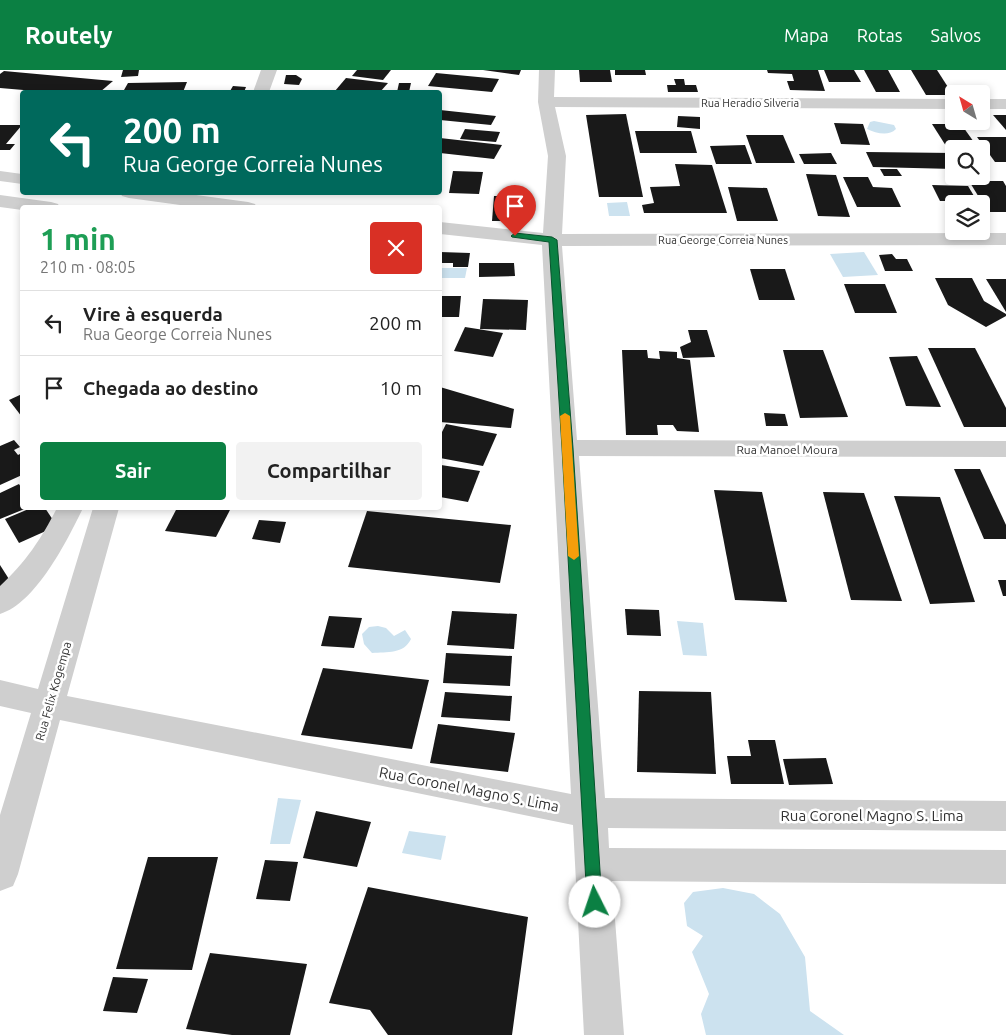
<!DOCTYPE html>
<html lang="pt">
<meta charset="utf-8">
<style>
:root{--surface:#fff;--page:#f2f2f2;--text:#222;--muted:#767676;--line:#e0e0e0;--accent:#0b8043}
body{margin:0;font-family:Ubuntu,sans-serif;background:var(--page);color:var(--text);height:100vh;display:flex;flex-direction:column;font-size:19px;white-space:nowrap}
*{box-sizing:border-box;margin:0}
p{font-size:16px;color:var(--muted)}
.icon{flex:none;width:28px;height:28px;fill:none;stroke:currentColor;stroke-width:2;stroke-linecap:round;stroke-linejoin:round}
.map{position:relative;flex:1;overflow:hidden}
.panel{position:absolute;left:20px;top:135px;width:422px;height:305px;display:flex;flex-direction:column;background:var(--surface);border-radius:5px;box-shadow:0 2px 8px #0003}
.panel>*{flex:none}
.banner{position:absolute;left:20px;top:20px;width:422px;height:105px;border-radius:5px;box-shadow:0 2px 8px #0003;background:#00695c;color:#fff;overflow:hidden}
.needle{width:32px;rotate:323deg}
.fabs{position:absolute;left:945px;top:15px;display:grid;gap:10px}
.fabs a{display:grid;place-items:center;width:45px;height:45px;border-radius:5px;background:var(--surface);box-shadow:0 2px 8px #0003;font-size:25px}
.pin{position:absolute;display:grid;place-items:center;width:42px;height:42px;color:#fff;margin:-51px -21px;border-radius:50% 50% 50% 0;rotate:-45deg;box-shadow:0 0 5px #0007}
.pin .icon{rotate:45deg}
.me{position:absolute;width:55px;margin:-28px;rotate:356deg;stroke-linejoin:round;filter:drop-shadow(0 0 4px #0008)}
.turn{display:flex;align-items:center;gap:18px;height:105px;padding:0 20px;font-size:22px}
.turn .icon{width:65px;height:65px;stroke-width:2.5}
.turn b{display:block;font-size:35px;line-height:42px}
.round{display:grid;place-items:center;flex:none;width:52px;height:52px;border-radius:5px;background:var(--page)}
.summary{display:flex;align-items:center;justify-content:space-between;height:85px;padding:0 20px}
h1{font-size:30px;font-weight:600;line-height:38px;color:#1e9e55}
.action{display:flex;gap:10px;margin-top:auto;padding:10px 20px}
.action a{flex:1;height:58px;border-radius:5px;background:var(--accent);color:#fff;font-size:20px;font-weight:600;line-height:58px;text-align:center}
.action a+a{background:var(--page);color:var(--text)}
ul{padding:0;list-style:none}
li{display:flex;align-items:center;gap:15px;height:65px;padding:0 20px;border-top:1px solid var(--line)}
li div{flex:1}
li b{display:block;font-size:19px}
li em{font-style:normal}
header{display:flex;align-items:center;gap:30px;box-sizing:border-box;height:70px;padding:0 25px;background:var(--accent);color:#fff}
header strong{font-size:24px}
nav{display:flex;gap:28px;margin-inline-start:auto;font-size:18px}
.map>svg:first-child{display:block}
.water{fill:#cce2ef}
.building{fill:#191919}
.lines{fill:none;stroke-linecap:round;stroke-linejoin:round}
.minor{fill:#cfcfcf;fill-rule:evenodd}
.route{fill:#0b8043;stroke:#07532c}
.slow{fill:#f59e0b}
.labels{text-anchor:middle;dominant-baseline:central;stroke-width:5;stroke-linejoin:round;paint-order:stroke}
.far-street-label{font-size:11px;fill:#323232;stroke:#fff}
.street-label{font-size:12px;fill:#323232;stroke:#fff}
.near-street-label{font-size:15px;fill:#323232;stroke:#fff}
</style>
<header>
<strong>Routely</strong>
<nav><a>Mapa</a><a>Rotas</a><a>Salvos</a></nav>
</header>
<div class="map">
<svg width="1006" height="965" viewBox="0 0 1006 965">
<rect width="100%" height="100%" fill="#fff"/>
<!-- water -->
<g class="water">
<path d="M874,51L894,55L896,59C888,67 876,63 867,59L870,52Z"/>
<polygon points="627,132 630,146 609,146 607,133"/>
<polygon points="864,182 878,205 843,207 830,184"/>
<polygon points="440,198 467,198 465,208 440,208"/>
<polygon points="677,551 703,553 707,586 683,585"/>
<path d="M378,556L386,558L394,566L405,560L411,569C404,584 387,582 372,583L364,574L362,564L369,557Z"/>
<polygon points="278,728 301,730 290,774 270,774"/>
<polygon points="409,761 446,766 441,790 402,783"/>
<polygon points="723,818 754,824 780,844 805,887 810,941 844,965 706,965 701,944 709,924 692,882 703,866 687,856 684,833 693,822"/>
</g>
<!-- building -->
<g class="building">
<polygon points="123,0 139,0 138,6 121,7"/>
<polygon points="357,0 391,0 383,10 352,6"/>
<polygon points="483,0 521,0 519,5"/>
<polygon points="579,0 610,0 612,12 580,12"/>
<polygon points="615,0 645,0 646,5 615,5"/>
<polygon points="767,0 818,0 825,21 790,20 787,11 794,11 792,4 768,3"/>
<polygon points="824,0 854,0 861,12 829,12"/>
<polygon points="864,0 888,0 900,22 876,22"/>
<polygon points="911,0 937,0 953,25 926,25"/>
<polygon points="4,1 113,11 100,22 47,22 0,18 0,4"/>
<polygon points="436,3 499,9 492,22 428,16"/>
<polygon points="286,5 296,5 302,9 299,15 284,14"/>
<polygon points="346,8 388,13 380,22 335,21"/>
<polygon points="674,9 684,9 685,15 696,15 698,22 668,22 667,15 676,15"/>
<polygon points="187,12 183,22 129,22 131,20 124,20 128,13"/>
<polygon points="399,13 411,13 409,22 397,22"/>
<polygon points="233,16 246,17 244,22 230,21"/>
<polygon points="440,40 496,46 491,55 440,50"/>
<polygon points="626,44 643,127 599,127 586,45"/>
<polygon points="993,45 1006,45 1006,60"/>
<polygon points="678,46 700,47 700,59 677,57"/>
<polygon points="834,53 863,54 870,75 841,74"/>
<polygon points="932,54 961,54 976,75 946,76"/>
<polygon points="0,55 22,55 6,74 15,74 10,80 0,80"/>
<polygon points="465,59 500,62 496,72 460,69"/>
<polygon points="635,61 691,61 697,83 640,83"/>
<polygon points="746,65 783,65 795,93 756,93"/>
<polygon points="977,67 1006,67 1006,92 995,92"/>
<polygon points="440,68 502,75 494,89 440,83"/>
<polygon points="745,75 752,94 716,94 710,76"/>
<polygon points="866,82 954,83 954,99 873,97"/>
<polygon points="831,83 837,94 804,94 799,84"/>
<polygon points="675,94 712,95 727,143 644,143 642,135 654,133 650,117 680,116"/>
<polygon points="880,99 897,99 902,106 884,106"/>
<polygon points="453,101 483,102 479,124 449,123"/>
<polygon points="806,104 836,105 850,147 818,146"/>
<polygon points="843,107 868,107 873,117 892,118 901,137 857,137"/>
<polygon points="969,111 1003,111 1006,116 1006,142 988,142"/>
<polygon points="932,115 968,116 977,131 940,131"/>
<polygon points="728,117 767,118 778,151 737,151"/>
<polygon points="494,126 527,126 527,151 492,151"/>
<polygon points="440,182 470,183 468,197 453,197 453,193 440,193"/>
<polygon points="892,184 896,189 907,189 913,201 885,201 879,185"/>
<polygon points="479,193 514,193 515,206 479,207"/>
<polygon points="750,199 785,199 795,230 759,230"/>
<polygon points="935,208 972,208 984,231 1006,244 1006,246 986,257 948,235"/>
<polygon points="986,209 1006,209 1006,242"/>
<polygon points="844,214 885,214 897,243 855,243"/>
<polygon points="440,226 461,226 459,247 440,247"/>
<polygon points="483,229 528,230 526,260 480,259"/>
<polygon points="465,257 503,263 493,287 454,281"/>
<polygon points="688,260 707,260 715,287 683,288 680,277 691,272"/>
<polygon points="928,278 975,278 1006,338 1006,357 964,357"/>
<polygon points="622,280 647,280 648,288 660,289 659,281 677,282 677,288 690,290 699,362 677,361 673,355 657,355 658,365 626,365"/>
<polygon points="783,280 823,280 848,347 800,348"/>
<polygon points="917,286 941,337 906,336 889,287"/>
<polygon points="440,317 514,339 511,358 440,352"/>
<polygon points="22,324 22,347 9,330"/>
<polygon points="764,343 785,344 788,356 766,356"/>
<polygon points="446,354 497,364 483,396 440,388 440,366"/>
<polygon points="14,370 20,377 14,380 18,385 22,383 22,405 0,415 0,376"/>
<polygon points="441,395 480,401 468,432 440,427"/>
<polygon points="954,399 980,399 1006,455 1006,469 984,469"/>
<polygon points="19,414 22,419 22,438 27,438 0,449 0,423"/>
<polygon points="714,420 762,422 787,532 735,530"/>
<polygon points="823,422 864,423 902,531 851,530"/>
<polygon points="894,426 940,427 975,532 930,534"/>
<polygon points="31,438 45,438 57,456 19,473 5,449"/>
<polygon points="177,438 231,438 216,467 165,461"/>
<polygon points="367,441 511,455 500,513 348,497"/>
<polygon points="259,450 286,452 280,473 252,469"/>
<polygon points="0,495 14,517 0,524"/>
<polygon points="998,510 1006,510 1006,526 1003,526"/>
<polygon points="625,539 659,540 661,566 627,565"/>
<polygon points="452,541 517,544 514,579 447,575"/>
<polygon points="329,546 362,548 354,578 321,576"/>
<polygon points="446,583 512,586 510,616 443,613"/>
<polygon points="323,598 429,610 412,679 301,665"/>
<polygon points="639,621 711,622 716,704 637,702"/>
<polygon points="445,622 512,626 510,651 441,647"/>
<polygon points="438,654 515,663 508,702 430,693"/>
<polygon points="748,670 775,670 784,714 731,714 727,686 751,686"/>
<polygon points="826,688 833,714 789,715 783,689"/>
<polygon points="316,741 371,752 357,797 303,788"/>
<polygon points="148,787 218,787 192,900 116,899"/>
<polygon points="265,790 298,792 290,831 256,829"/>
<polygon points="368,817 528,847 512,965 388,965 370,940 329,933"/>
<polygon points="210,883 307,894 290,965 232,965 186,959"/>
<polygon points="113,907 148,909 137,943 103,941"/>
</g>
<g class="lines">
<!-- minor -->
<g class="minor">
<polygon points="261,0 277,0 269,22 253,22"/>
<polygon points="539,0 555,0 554,27 954,29 954,39 555,37 566,86 562,164 1006,163 1006,175 562,176 577,370 1006,371 1006,387 579,386 605,728 1006,731 1006,761 608,758 609,778 1006,780 1006,814 612,811 624,965 584,965 573,755 60,650 18,804 13,816 0,821 0,745 31,643 0,636 0,610 38,619 93,438 119,438 67,626 571,724 542,175 440,164 440,152 543,163 548,86 538,32"/>
<rect x="981" y="29" width="25" height="10"/>
<polygon points="0,101 22,104 22,114 0,111"/>
<polygon points="120,122 174,122 248,132 255,134 257,138 202,138 129,128 122,126"/>
<polygon points="0,125 51,132 58,134 60,138 22,138 22,140 0,137"/>
<path d="M57,438H83C67,471 36,533 0,544V516C26,492 41,469 57,438Z"/>
</g>
</g>
<!-- route -->
<polygon class="route" points="515,163 552,167 557,170 573,378 602,832 600,837 595,839 589,837 587,832 562,378 549,172 512,167 511,166"/>
<!-- slow -->
<polygon class="slow" points="565,343 570,346 579,486 574,490 568,486 560,346"/>
<g class="labels">
<!-- far-street labels -->
<g class="far-street-label">
<text x="750" y="33">Rua Heradio Silveria</text>
<text x="723" y="170">Rua George Correia Nunes</text>
</g>
<!-- street labels -->
<g class="street-label">
<text x="787" y="379">Rua Manoel Moura</text>
<text transform="translate(53 621) rotate(-74)">Rua Felix Kogempa</text>
</g>
<!-- near-street labels -->
<g class="near-street-label">
<text transform="translate(469 719) rotate(11)">Rua Coronel Magno S. Lima</text>
<text x="872" y="745">Rua Coronel Magno S. Lima</text>
</g>
</g>
</svg>
<div class="fabs">
<a><svg class="needle" viewBox="-14 -14 28 28"><path d="M0-13l5 13h-10z" fill="#e53935"/><path d="M0 13l5-13h-10z" fill="#767676"/></svg></a>
<a><svg class="icon" aria-label="search" viewBox="0 0 24 24"><circle cx="10" cy="10" r="6"/><path d="M15 15l6 6"/></svg></a>
<a><svg class="icon" aria-label="layers" viewBox="0 0 24 24"><path d="M12 4l9 5-9 5-9-5zM3 14l9 5 9-5"/></svg></a>
</div>
<div class="pin" style="left:515px;top:166px;background:#d93025"><svg class="icon" aria-label="arrive" viewBox="0 0 24 24"><path d="M6 21V4h12l-3 4 3 4H6"/></svg></div>
<svg class="me" style="left:595px;top:832px" viewBox="-20 -20 40 40"><circle r="19" fill="#fff"/><path d="M0-13L10 11 0 6-10 11z" fill="#0b8043"/></svg>
<div class="banner">
<div class="turn"><svg class="icon" aria-label="left" viewBox="0 0 24 24"><path d="M17 20v-9H6M10 6l-5 5 5 5"/></svg><div><b>200 m</b>Rua George Correia Nunes</div></div>
</div>
<section class="panel">
<div class="summary"><div><h1>1 min</h1><p>210 m · 08:05</p></div><a class="round" style="background:#d93025;color:#fff"><svg class="icon" aria-label="close" viewBox="0 0 24 24"><path d="M6 6l12 12M18 6L6 18"/></svg></a></div>
<ul>
<li><svg class="icon" aria-label="left" viewBox="0 0 24 24"><path d="M17 20v-9H6M10 6l-5 5 5 5"/></svg><div><b>Vire à esquerda</b><p>Rua George Correia Nunes</p></div><em>200 m</em></li>
<li><svg class="icon" aria-label="arrive" viewBox="0 0 24 24"><path d="M6 21V4h12l-3 4 3 4H6"/></svg><div><b>Chegada ao destino</b></div><em>10 m</em></li>
</ul>
<div class="action"><a>Sair</a><a>Compartilhar</a></div>
</section>
</div>
